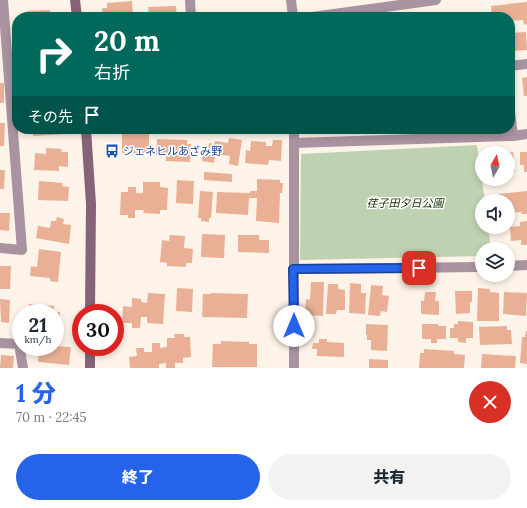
<!DOCTYPE html>
<html lang="ja">
<meta charset="utf-8">
<style>
:root{--surface:#fff;--page:#f2f2f3;--text:#1f2937;--muted:#747a83;--accent:#2563eb}
body{margin:0;font-family:Lora,"Noto Sans JP",serif;background:var(--page);color:var(--text);height:100vh;display:flex;flex-direction:column;font-size:15px;white-space:nowrap}
*{box-sizing:border-box;margin:0}
p{font-size:13px;color:var(--muted)}
.icon{flex:none;width:22px;height:22px;fill:none;stroke:currentColor;stroke-width:2;stroke-linecap:round;stroke-linejoin:round}
.map{position:relative;height:368px;overflow:hidden}
.side{display:flex;flex-direction:column;background:var(--surface);flex:1}
.side>*{flex:none}
.banner{position:absolute;left:12px;top:12px;width:503px;height:122px;border-radius:16px;box-shadow:0 2px 6px #0003;background:#00695c;color:#fff;overflow:hidden}
.needle{width:26px;rotate:9deg}
.controls{position:absolute;left:475px;top:146px;display:grid;gap:8px}
.controls a{display:grid;place-items:center;width:40px;height:40px;border-radius:50%;background:var(--surface);box-shadow:0 2px 6px #0003;font-size:20px}
.speed{position:absolute;left:12px;top:304px;display:flex;gap:8px;font-size:20px;font-weight:700;text-align:center}
.speed>*{display:grid;place-content:center;width:52px;height:52px;border-radius:50%;background:var(--surface);box-shadow:0 2px 6px #0003;line-height:1}
.speed small{font-size:10px;font-weight:400}
.speed .limit{border:6px solid #d22;background:#fff;color:#111}
.pin{position:absolute;display:grid;place-items:center;width:34px;height:34px;color:#fff;margin:-17px;border-radius:8px;box-shadow:0 2px 6px #0006}
.me{position:absolute;width:44px;margin:-22px;rotate:0deg;stroke-linejoin:round;filter:drop-shadow(0 0 3px #0008)}
.turn{display:flex;align-items:center;gap:14px;height:84px;padding:0 16px;font-size:18px}
.turn .icon{width:52px;height:52px;stroke-width:2.5}
.turn b{display:block;font-size:28px;line-height:34px}
.then{display:flex;align-items:center;height:38px;padding:0 16px;background:#0003;gap:8px;font-size:15px}
.round{display:grid;place-items:center;flex:none;width:42px;height:42px;border-radius:21px;background:var(--page)}
.overview{display:flex;align-items:center;justify-content:space-between;height:68px;padding:0 16px}
h1{font-size:24px;font-weight:800;line-height:30px;color:var(--accent)}
.action{display:flex;gap:8px;margin-top:auto;padding:8px 16px}
.action a{flex:1;height:46px;border-radius:24px;background:var(--accent);color:#fff;font-size:16px;font-weight:800;line-height:46px;text-align:center}
.action a+a{background:var(--page);color:var(--text)}
.map>svg:first-child{display:block}
.green{fill:#bed2b2}
.building{fill:#e9b095}
.lines{fill:none;stroke-linecap:round;stroke-linejoin:round}
.street{stroke:#aa93a1;stroke-width:10}
.secondary{stroke:#856479;stroke-width:10}
.route-casing{stroke:#184099;stroke-width:10}
.route{stroke:#2563eb;stroke-width:7}
.labels{text-anchor:middle;dominant-baseline:central;stroke-width:3;stroke-linejoin:round;paint-order:stroke}
.transit-label{font-size:11px;fill:#164399;stroke:#fff;text-anchor:start}
.park-label{font-size:11px;font-style:italic;fill:#173200;stroke:#fff}
</style>
<div class="map">
<svg width="527" height="368" viewBox="0 0 527 368">
<rect width="100%" height="100%" fill="#fef3e8"/>
<!-- green -->
<polygon class="green" points="477,145 485,201 482,201 482,227 488,227 491,249 482,249 482,256 300,260 301,154"/>
<!-- building -->
<g class="building">
<polygon points="132,1 133,17 103,17 102,8 107,8 107,3"/>
<polygon points="527,2 527,24 524,25 523,20 510,21 510,17 492,17 491,6"/>
<polygon points="176,6 177,17 139,17 139,15 149,14 148,7"/>
<polygon points="50,10 50,15 58,14 58,17 27,17 27,11"/>
<polygon points="478,12 479,17 454,17 454,15"/>
<polygon points="276,14 276,17 254,17 254,15"/>
<polygon points="526,32 527,50 510,51 510,33"/>
<polygon points="527,77 527,96 524,96 522,78"/>
<rect x="0" y="83" width="4" height="20"/>
<polygon points="0,123 5,123 4,146 0,146"/>
<polygon points="33,129 66,129 67,134 33,136"/>
<rect x="122" y="132" width="27" height="21"/>
<polygon points="229,138 242,140 238,166 229,164 230,156 215,154 214,163 202,161 204,150 208,150 209,143 214,144 215,141 228,143"/>
<polygon points="157,139 187,140 187,144 191,144 190,162 166,161 166,155 156,155"/>
<polygon points="273,140 282,140 281,161 269,160 268,165 245,163 246,150 250,151 251,141 266,142 266,146 272,146"/>
<polygon points="46,148 62,149 61,152 68,152 68,167 59,166 59,171 34,170 35,153 46,154"/>
<polygon points="513,152 515,172 508,173 508,153"/>
<polygon points="520,152 527,152 527,172 524,172 524,165 520,165"/>
<polygon points="0,170 5,170 4,189 0,189"/>
<polygon points="204,172 232,174 232,182 204,180"/>
<polygon points="257,179 280,180 280,183 283,183 282,193 280,193 279,223 256,221 257,198 249,198 248,215 216,213 217,192 250,193 250,191 257,191"/>
<polygon points="177,180 194,181 193,204 176,203"/>
<polygon points="39,181 63,183 62,186 69,187 68,201 38,200"/>
<polygon points="143,182 160,182 160,187 168,188 167,210 160,210 160,214 143,213 144,210 135,210 135,218 128,218 128,215 120,215 121,192 128,192 128,187 136,187 136,193 143,193"/>
<polygon points="200,191 213,192 211,218 209,218 209,222 201,221 201,218 198,218"/>
<polygon points="527,191 527,214 522,214 521,212 508,213 508,201 499,201 498,194"/>
<polygon points="0,213 10,213 9,231 0,230"/>
<polygon points="57,217 64,219 63,224 71,225 69,244 36,238 38,226 50,228 51,221 56,221"/>
<polygon points="527,221 527,245 521,245 521,240 511,241 510,227 520,226 520,222"/>
<polygon points="202,234 225,235 224,258 201,257"/>
<polygon points="170,235 185,236 184,248 193,249 192,263 186,263 186,267 167,266 167,263 160,262 162,240 169,241"/>
<polygon points="238,235 259,235 259,240 269,240 269,253 238,252"/>
<polygon points="39,249 61,252 58,282 50,281 50,278 30,276 31,266 37,267"/>
<polygon points="0,266 11,266 10,289 0,289"/>
<polygon points="311,282 324,282 323,316 305,315 306,299 310,300"/>
<polygon points="350,283 361,284 361,293 366,293 365,314 349,313"/>
<polygon points="328,284 338,284 338,289 345,290 345,310 337,310 336,314 326,314"/>
<polygon points="371,285 383,286 382,295 389,296 387,312 381,311 380,316 368,315"/>
<polygon points="177,288 193,289 192,312 176,311"/>
<polygon points="478,288 490,289 490,292 499,293 499,321 477,321"/>
<polygon points="455,291 472,291 472,302 470,302 470,313 456,314"/>
<polygon points="425,292 436,292 435,301 439,301 439,315 421,314 421,301 424,301"/>
<polygon points="504,292 527,293 526,316 503,314"/>
<polygon points="148,293 165,294 163,324 147,323 147,317 141,317 140,328 132,328 132,323 122,323 123,306 132,307 132,298 141,299 141,302 147,303"/>
<polygon points="211,293 248,294 247,318 202,317 203,294 211,294"/>
<polygon points="0,299 10,300 9,323 1,322"/>
<polygon points="29,304 54,306 54,312 60,312 59,330 55,330 55,313 28,313"/>
<polygon points="458,321 473,322 473,338 466,338 466,343 458,342 458,338 450,338 450,328 454,328 454,324 458,324"/>
<polygon points="366,324 388,325 387,351 371,350 371,340 367,340 367,335 366,335"/>
<polygon points="422,324 438,324 439,326 446,326 446,339 437,339 437,343 431,343 431,339 422,339"/>
<polygon points="507,326 507,330 511,330 512,344 480,345 479,327"/>
<polygon points="526,331 527,331 527,364 520,363 522,337 525,337"/>
<polygon points="174,334 184,334 184,337 190,337 191,357 183,358 183,363 175,363 175,368 166,368 166,363 159,364 159,368 130,368 129,357 137,356 136,348 144,348 144,352 152,352 152,343 160,343 160,348 167,347 167,338 175,338"/>
<polygon points="319,339 327,339 327,342 344,343 344,357 317,356 317,349 312,349 313,343 319,343"/>
<polygon points="221,341 249,342 249,344 257,344 257,367 212,367 213,344 221,344"/>
<polygon points="55,346 71,347 69,365 38,362 39,347"/>
<polygon points="424,349 454,351 454,354 465,355 464,368 419,368 420,353 424,353"/>
<polygon points="482,354 516,356 515,368 481,368"/>
<polygon points="1,355 14,356 13,368 0,368"/>
<polygon points="369,359 388,360 388,368 369,368"/>
</g>
<g class="lines">
<!-- street -->
<g class="street">
<polyline points="190,0 191,17"/>
<polyline points="291,0 293,17"/>
<polyline points="312,17 436,0"/>
<polyline points="510,66 527,64"/>
<polyline points="510,112 513,136"/>
<polyline points="294,143 513,136 527,134"/>
<polyline points="0,248 22,250 3,0"/>
<polyline points="508,266 527,265"/>
<polyline points="293,269 482,267"/>
<polyline points="0,343 19,344 23,368"/>
<polyline points="294,368 294,129"/>
</g>
<!-- secondary -->
<g class="secondary">
<polyline points="75,0 77,17"/>
<polyline points="86,129 91,204 90,313"/>
<polyline points="90,347 90,368"/>
</g>
</g>
<g class="lines">
<!-- route casing -->
<g class="route-casing">
<polyline id="route" points="294,326 293,269 419,268"/>
</g>
<!-- route -->
<use href="#route" class="route"/>
</g>
<!-- icons -->
<defs>
<g id="bus-bare" transform="scale(1.08)"><path d="M-5-6H5V4H4V6H2V4H-2V6H-4V4H-5ZM-3.5-4V0h7V-4ZM-3.5 1.2v1.5H-2V1.2ZM2 1.2v1.5H3.5V1.2Z" fill="#1a4fb4" stroke="#fff" stroke-width="2.5" paint-order="stroke"/></g>
</defs>
<g fill-rule="evenodd">
<use href="#bus-bare" x="112" y="151"/>
</g>
<g class="labels">
<!-- transit labels -->
<g class="transit-label">
<text x="123" y="151">ジェネヒルあざみ野</text>
</g>
<!-- park labels -->
<g class="park-label">
<text x="405" y="203">荏子田夕日公園</text>
</g>
</g>
</svg>
<div class="controls">
<a><svg class="needle" viewBox="-14 -14 28 28"><path d="M0-13l5 13h-10z" fill="#e53935"/><path d="M0 13l5-13h-10z" fill="#747a83"/></svg></a>
<a><svg class="icon" aria-label="sound" viewBox="0 0 24 24"><path d="M4 9h4l5-4v14l-5-4H4zM17 9q2 3 0 6"/></svg></a>
<a><svg class="icon" aria-label="layers" viewBox="0 0 24 24"><path d="M12 4l9 5-9 5-9-5zM3 14l9 5 9-5"/></svg></a>
</div>
<div class="speed"><div>21<small>km/h</small></div><div class="limit">30</div></div>
<div class="pin" style="left:419px;top:268px;background:#d93025"><svg class="icon" aria-label="arrive" viewBox="0 0 24 24"><path d="M6 21V4h12l-3 4 3 4H6"/></svg></div>
<svg class="me" style="left:294px;top:326px" viewBox="-20 -20 40 40"><circle r="19" fill="#fff"/><path d="M0-13L10 11 0 6-10 11z" fill="#2563eb"/></svg>
<div class="banner">
<div class="turn"><svg class="icon" aria-label="right" viewBox="0 0 24 24"><path d="M7 20v-9h11M14 6l5 5-5 5"/></svg><div><b>20 m</b>右折</div></div>
<div class="then">その先<svg class="icon" aria-label="arrive" viewBox="0 0 24 24"><path d="M6 21V4h12l-3 4 3 4H6"/></svg></div>
</div>
</div>
<section class="side">
<div class="overview"><div><h1>1 分</h1><p>70 m · 22:45</p></div><a class="round" style="background:#d93025;color:#fff"><svg class="icon" aria-label="close" viewBox="0 0 24 24"><path d="M6 6l12 12M18 6L6 18"/></svg></a></div>
<div class="action"><a>終了</a><a>共有</a></div>
</section>
